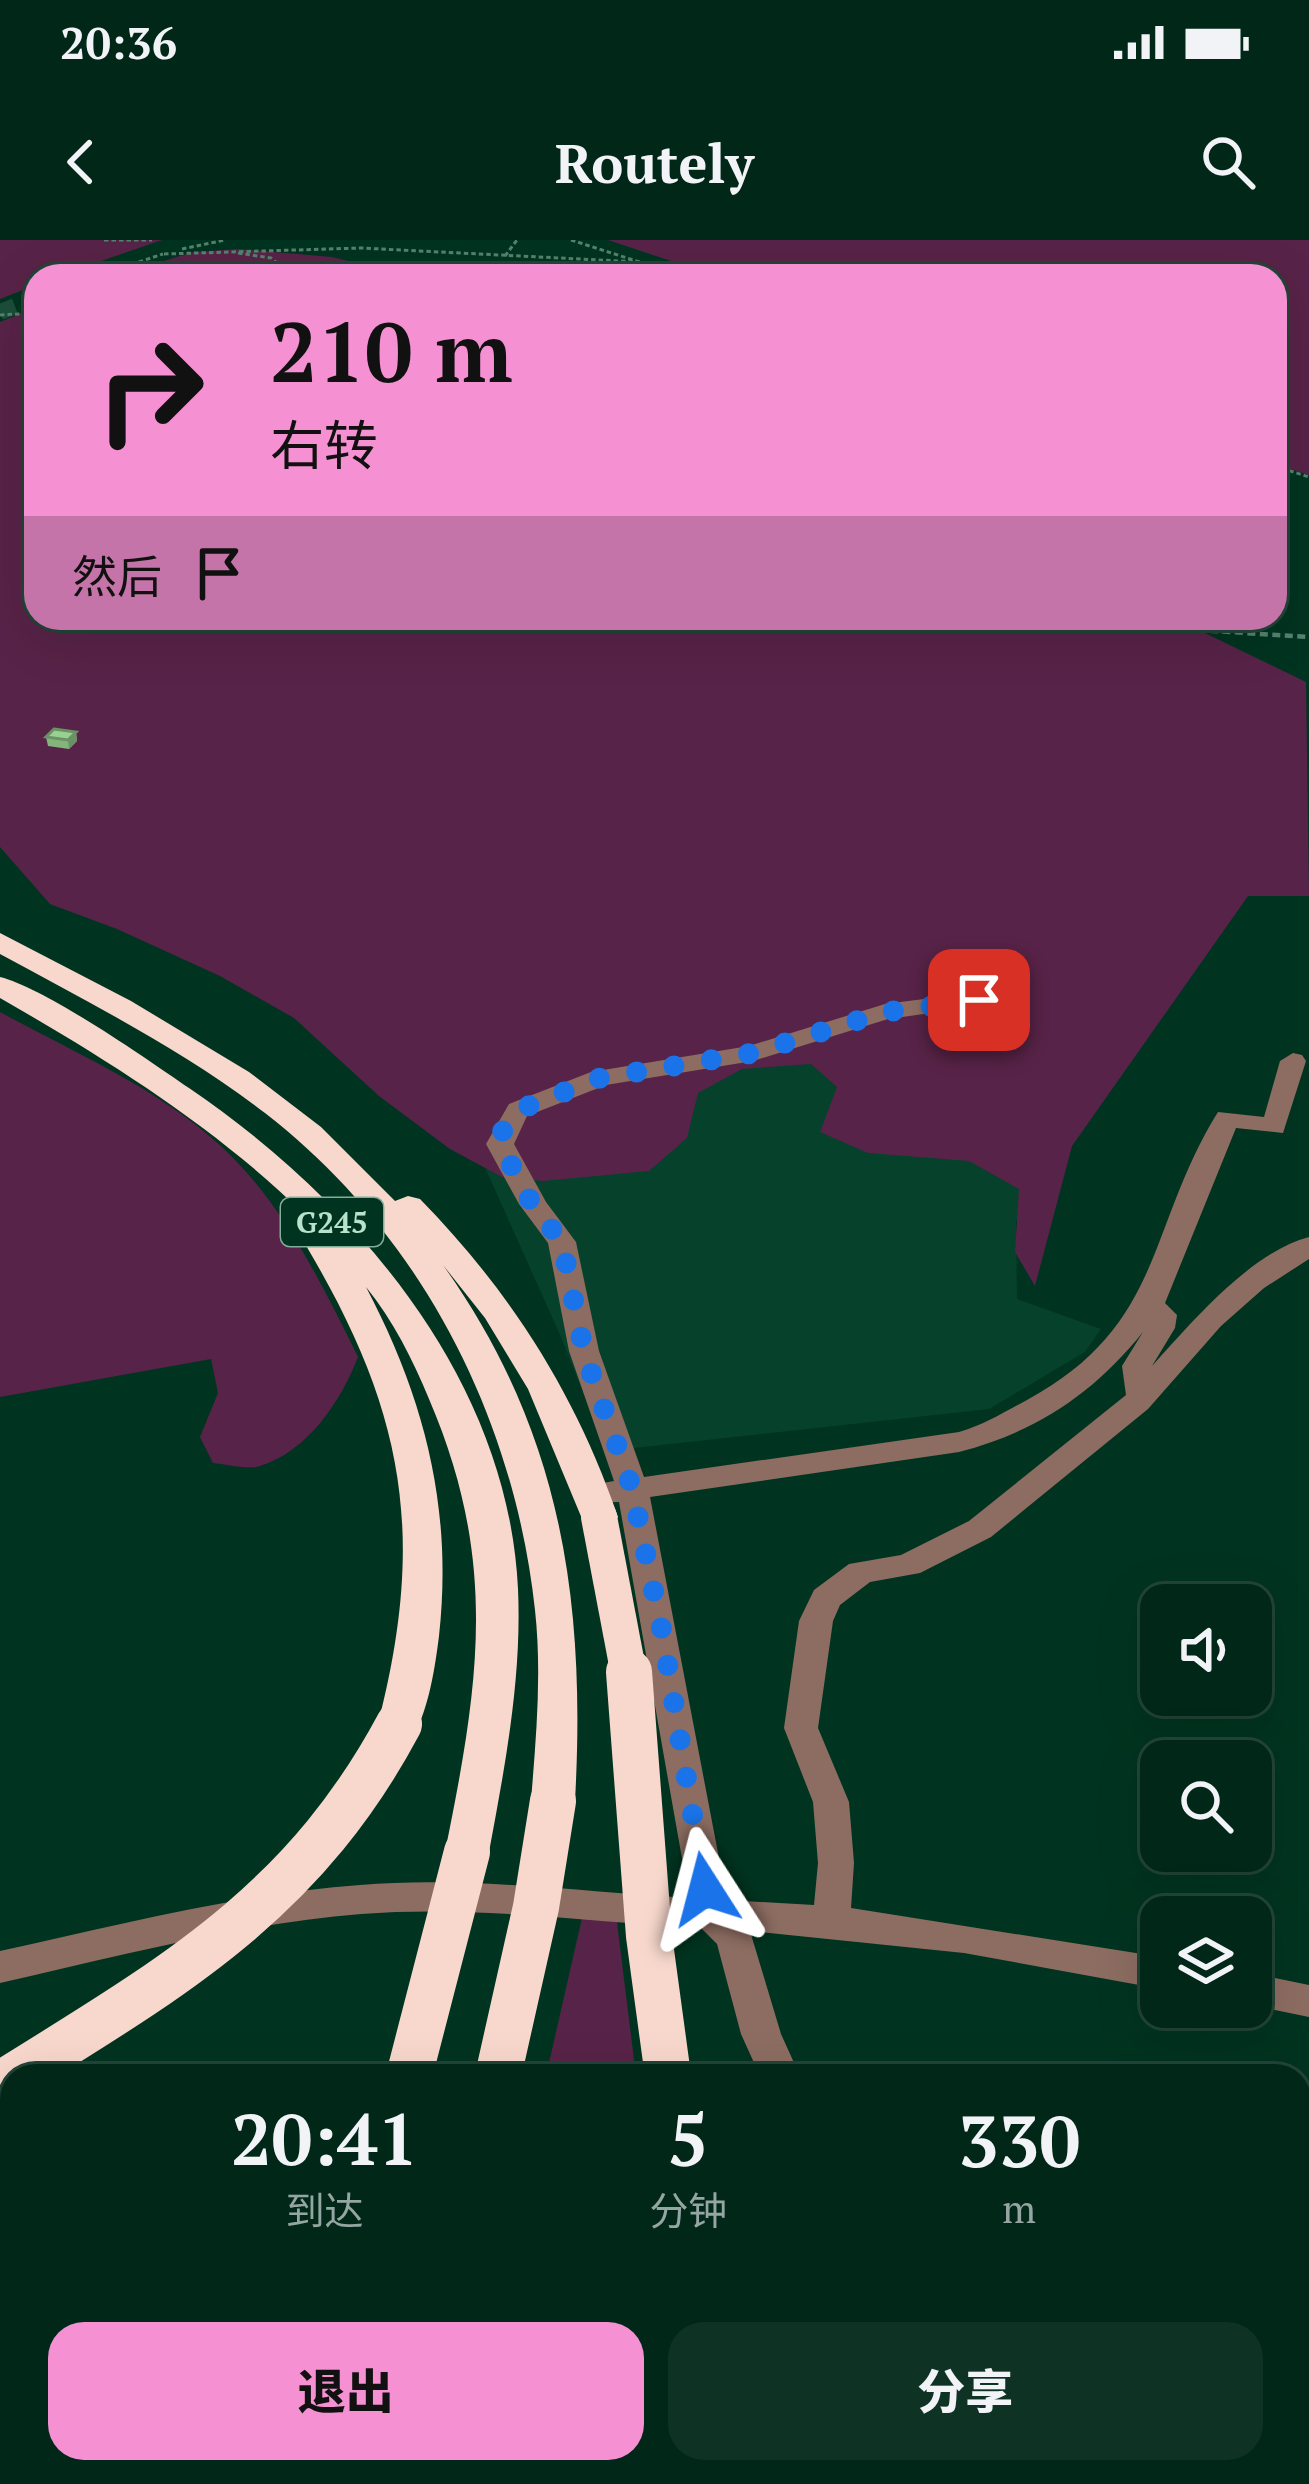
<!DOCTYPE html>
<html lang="zh">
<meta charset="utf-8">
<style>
:root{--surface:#002718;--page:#0e3325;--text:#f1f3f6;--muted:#95a5a2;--line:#224437;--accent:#f591d2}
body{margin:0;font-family:"PT Serif","Noto Sans SC",serif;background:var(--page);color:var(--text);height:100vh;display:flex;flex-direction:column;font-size:45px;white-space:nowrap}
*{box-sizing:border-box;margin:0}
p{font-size:39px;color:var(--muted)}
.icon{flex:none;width:66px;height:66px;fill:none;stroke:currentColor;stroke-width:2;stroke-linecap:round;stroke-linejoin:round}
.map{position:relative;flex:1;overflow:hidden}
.sheet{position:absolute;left:0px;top:1824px;width:1311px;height:420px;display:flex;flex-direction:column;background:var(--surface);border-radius:36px 36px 0 0;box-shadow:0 12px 48px #0002,0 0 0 3px var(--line)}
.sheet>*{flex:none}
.hud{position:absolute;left:24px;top:24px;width:1263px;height:366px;border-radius:36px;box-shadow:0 12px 48px #0002,0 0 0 3px var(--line);background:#f591d2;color:#111;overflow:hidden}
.buttons{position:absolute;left:1140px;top:1344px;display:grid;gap:24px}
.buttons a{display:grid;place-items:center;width:132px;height:132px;border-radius:24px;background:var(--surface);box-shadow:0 12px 48px #0002,0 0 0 3px var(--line);font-size:60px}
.pin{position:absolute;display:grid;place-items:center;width:102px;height:102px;color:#fff;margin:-51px;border-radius:24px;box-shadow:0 6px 18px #0006}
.me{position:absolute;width:132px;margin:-66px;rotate:351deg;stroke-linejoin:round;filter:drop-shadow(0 0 9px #0008)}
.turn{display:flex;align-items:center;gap:42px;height:252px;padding:0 48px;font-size:54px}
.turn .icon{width:156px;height:156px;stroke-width:2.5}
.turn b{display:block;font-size:84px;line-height:102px}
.then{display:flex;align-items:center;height:114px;padding:0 48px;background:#0003;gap:24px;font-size:45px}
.eta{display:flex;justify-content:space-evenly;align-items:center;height:204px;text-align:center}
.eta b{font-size:72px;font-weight:800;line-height:84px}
.primary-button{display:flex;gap:24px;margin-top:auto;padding:24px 48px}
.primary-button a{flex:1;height:138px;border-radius:36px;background:var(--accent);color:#111;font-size:48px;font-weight:800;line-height:138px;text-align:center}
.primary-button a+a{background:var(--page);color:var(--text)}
.status{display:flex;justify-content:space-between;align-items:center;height:84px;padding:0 60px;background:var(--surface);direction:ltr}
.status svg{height:33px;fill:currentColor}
header{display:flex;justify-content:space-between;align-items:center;height:156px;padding:0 48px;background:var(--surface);font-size:54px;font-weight:800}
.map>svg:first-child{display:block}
.built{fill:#06412b}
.green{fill:#582348}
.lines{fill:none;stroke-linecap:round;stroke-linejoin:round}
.minor-tunnel{stroke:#1c4e3a;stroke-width:16;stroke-dasharray:16 9;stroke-linecap:butt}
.path-far2{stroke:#54836e;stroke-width:3;stroke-dasharray:4.5 3;stroke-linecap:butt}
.path-far1{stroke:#54836e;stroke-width:4.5;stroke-dasharray:8 4.5;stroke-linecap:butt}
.path{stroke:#54836e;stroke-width:8;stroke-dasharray:12 8;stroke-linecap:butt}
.minor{fill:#8d6d62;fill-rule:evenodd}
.major{fill:#f1b098;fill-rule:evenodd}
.highway{fill:#f8d8cc;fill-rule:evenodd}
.highway-bridge-far1{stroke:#f8d8cc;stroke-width:36}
.highway-bridge{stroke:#f8d8cc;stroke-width:46}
.wall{fill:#83b47c}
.shaded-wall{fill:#6a9265}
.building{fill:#98d190;stroke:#6a9265;stroke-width:3}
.route{stroke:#1a73e8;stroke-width:21;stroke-dasharray:0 37.8}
.labels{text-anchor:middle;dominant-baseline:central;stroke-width:12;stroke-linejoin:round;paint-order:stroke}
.shield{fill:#003420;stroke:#81ae98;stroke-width:3}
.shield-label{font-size:30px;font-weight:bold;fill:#b8e2cb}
</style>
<div class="status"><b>20:36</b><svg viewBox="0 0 49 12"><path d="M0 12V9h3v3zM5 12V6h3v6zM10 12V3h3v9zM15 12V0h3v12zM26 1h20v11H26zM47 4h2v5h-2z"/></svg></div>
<header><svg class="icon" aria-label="back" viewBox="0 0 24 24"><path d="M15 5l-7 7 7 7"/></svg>Routely<svg class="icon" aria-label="search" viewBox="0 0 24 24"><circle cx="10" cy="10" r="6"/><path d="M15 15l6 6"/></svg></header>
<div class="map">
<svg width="1309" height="2244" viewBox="0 0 1309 2244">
<rect width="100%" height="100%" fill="#003420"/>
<!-- built -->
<polygon class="built" points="673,723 1042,936 1016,982 1017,1059 1101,1089 1085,1112 989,1169 606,1211 561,1097 474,903"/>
<!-- green -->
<g class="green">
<polygon points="0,0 162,0 58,36 36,36 36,45 0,59"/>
<polygon points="608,0 1309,0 1309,235 1275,224 1275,36 716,36"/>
<polygon points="239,9 332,17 409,36 115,36 193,12"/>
<polygon points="36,67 36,378 1174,378 1306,442 1309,656 1248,656 1072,906 1035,1046 1015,1012 1019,949 969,921 868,913 820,892 837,847 811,824 742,829 698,853 687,898 649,931 543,941 502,937 450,909 379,856 294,778 220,736 117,689 50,664 0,607 0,82"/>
<path d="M0,772C84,818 184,859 248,934C294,987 327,1054 358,1117C341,1161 308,1211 260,1226C247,1230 226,1224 213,1223L200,1197L218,1153L211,1119L0,1157Z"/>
<polygon points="585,1665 615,1666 636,1836 546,1836"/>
<polygon points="12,2165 12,2232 237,2232 233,2244 0,2244 0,2172"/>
<polygon points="448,2232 622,2232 635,2244 445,2244"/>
</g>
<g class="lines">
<!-- minor-tunnel -->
<polyline class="minor-tunnel" points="0,72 36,58"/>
<!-- path-far2 -->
<g class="path-far2">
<polyline points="104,0 152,0"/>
<polyline points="571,0 683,36"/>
<polyline points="182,9 225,0"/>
<polyline points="238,13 271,18 292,36"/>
<polyline points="164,14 361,8 640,22"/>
<polyline points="505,16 517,0"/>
<polyline points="96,36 163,14"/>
<polyline points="0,75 36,73"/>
<polyline points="1275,226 1309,237"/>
</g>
<!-- path-far1 -->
<polyline class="path-far1" points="1051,378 1070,390 1165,388 1309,397"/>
<!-- path -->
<polyline class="path" points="1256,2232 1257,2244"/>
<!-- minor -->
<g class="minor">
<path d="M977,723L986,725L999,753L988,765L888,779L753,821L606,845L527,876L514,904L546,962L576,1002L599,1111L644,1237L959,1192C984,1185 1004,1172 1027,1160C1165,1085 1146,988 1218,872L1264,877L1280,821L1293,813L1302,815L1306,821L1283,893L1236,888L1165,1063L1177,1075L1175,1088L1152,1126C1191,1083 1251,1012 1309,997V1019L1264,1048L1221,1086L1148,1169L991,1297L920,1333L870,1342L840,1365L833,1381L818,1488L849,1562L854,1623L851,1668L1161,1717V1749L964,1713L750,1691L781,1794L800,1836H760L741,1794L717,1704L701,1688C589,1682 473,1665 361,1674C239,1684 119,1716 0,1743V1711C119,1685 238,1654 360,1645C468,1636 581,1652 689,1658L619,1262L581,1263L576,1255L581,1247L614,1241L569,1111L548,1003L519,964L486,904L509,864L591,832L749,806L885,764L971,753L965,730ZM1143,1092L1122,1126L1126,1155L969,1281L901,1315L849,1324L814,1350L799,1381L784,1488L813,1562L818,1623L814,1665L727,1660L650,1257L959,1212C1036,1192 1093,1154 1143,1092Z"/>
<polygon points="1251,1733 1309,1745 1309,1777 1251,1765"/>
<polygon points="892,2232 938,2232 944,2244 897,2244"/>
</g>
<!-- major -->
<g class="major">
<polygon points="0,2025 12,2028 12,2066 0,2063"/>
<polygon points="12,2085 12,2126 0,2131 0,2090"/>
<polygon points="677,2232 727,2232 733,2244 682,2244"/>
</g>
<!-- highway -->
<g class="highway">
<path d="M0,693L131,761L249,832L321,887L395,961L408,956L420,959C510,1051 576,1154 618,1277L613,1286L599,1290L585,1286L528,1149L485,1078L443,1025C562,1192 586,1361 575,1561L568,1573L553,1578L538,1573L531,1561C536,1498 542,1434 535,1370C514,1176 420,993 265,873C183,810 90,763 0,714Z"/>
<path d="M0,737C47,749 145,818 189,848C355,961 508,1138 518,1349C522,1438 505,1526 489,1612L483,1624L467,1629L451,1624L445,1612C479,1444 499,1322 429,1159C413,1120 393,1080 366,1047C425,1159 453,1269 439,1396C435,1428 429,1467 414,1495L399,1500L384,1495L378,1484C430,1282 400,1156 291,981L302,972C212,885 108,820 0,758Z"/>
<polygon points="266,2232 320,2232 316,2244 262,2244"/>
<polygon points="367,2232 421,2232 418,2244 364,2244"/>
<polygon points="822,2232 879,2232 884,2244 827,2244"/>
</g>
<!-- highway-bridge-far1 -->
<polyline class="highway-bridge-far1" points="599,1277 629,1435"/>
<!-- highway-bridge -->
<g class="highway-bridge">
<polyline points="629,1432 649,1696 668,1836"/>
<path d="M14,1836C178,1734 305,1660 399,1484"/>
<polyline points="409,1836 467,1612"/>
<polyline points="498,1836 536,1667 553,1561"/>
</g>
</g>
<!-- wall -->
<polygon class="wall" points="76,492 77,501 69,509 48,506 46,497"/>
<!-- shaded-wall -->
<polygon class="shaded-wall" points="76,492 77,501 69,509 68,500"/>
<!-- building -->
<polygon class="building" points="54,489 76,492 68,500 46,497"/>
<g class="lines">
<!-- route -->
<polyline class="route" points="705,1649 662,1391 632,1248 584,1112 562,1002 532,964 500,904 502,892 518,870 600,838 753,813 885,772 979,760"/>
</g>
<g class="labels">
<!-- shield labels -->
<rect class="shield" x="281" y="958" width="102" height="48" rx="9"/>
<g class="shield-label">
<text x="332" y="982">G245</text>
</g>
</g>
</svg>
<div class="buttons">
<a><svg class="icon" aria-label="sound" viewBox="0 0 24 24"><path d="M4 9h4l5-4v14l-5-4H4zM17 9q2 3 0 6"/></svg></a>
<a><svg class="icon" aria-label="search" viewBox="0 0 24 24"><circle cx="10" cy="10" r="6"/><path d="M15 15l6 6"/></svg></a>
<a><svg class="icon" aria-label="layers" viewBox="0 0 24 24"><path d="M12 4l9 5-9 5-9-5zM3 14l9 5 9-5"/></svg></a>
</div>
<div class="pin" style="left:979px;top:760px;background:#d93025"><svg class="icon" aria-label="arrive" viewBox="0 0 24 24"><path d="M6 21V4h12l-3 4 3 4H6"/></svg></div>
<svg class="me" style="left:705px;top:1649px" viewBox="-20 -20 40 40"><path d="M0-17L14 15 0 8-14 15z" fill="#1a73e8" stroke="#fff" stroke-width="4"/></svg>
<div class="hud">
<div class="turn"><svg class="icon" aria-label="right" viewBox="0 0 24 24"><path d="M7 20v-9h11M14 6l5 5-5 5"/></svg><div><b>210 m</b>右转</div></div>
<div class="then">然后<svg class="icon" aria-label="arrive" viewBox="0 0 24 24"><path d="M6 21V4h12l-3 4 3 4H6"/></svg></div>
</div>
<section class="sheet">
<div class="eta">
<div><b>20:41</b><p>到达</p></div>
<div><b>5</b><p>分钟</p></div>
<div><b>330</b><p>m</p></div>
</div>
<div class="primary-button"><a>退出</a><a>分享</a></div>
</section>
</div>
